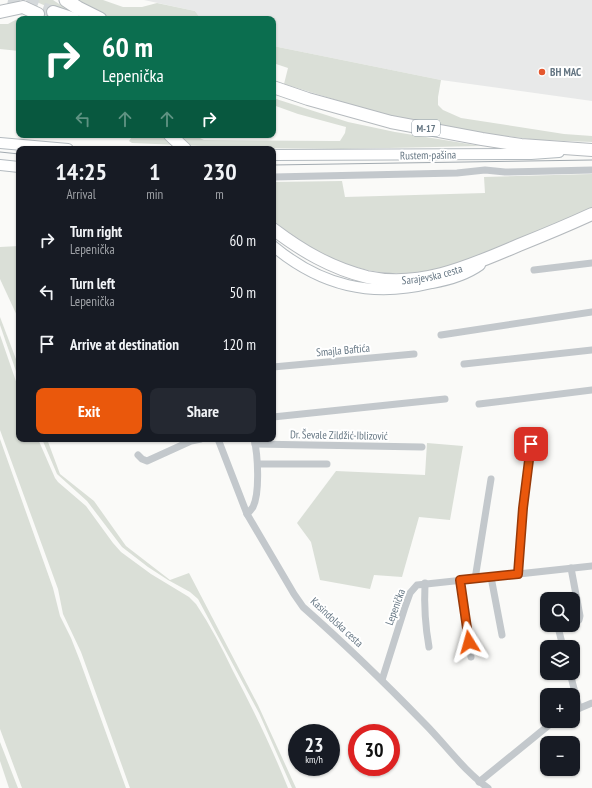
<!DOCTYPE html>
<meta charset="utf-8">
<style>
:root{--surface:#171b24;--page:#242831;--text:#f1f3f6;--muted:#9ea1a6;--accent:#ea580c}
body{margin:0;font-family:"PT Sans Narrow",sans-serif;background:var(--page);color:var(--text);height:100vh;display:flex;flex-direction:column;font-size:15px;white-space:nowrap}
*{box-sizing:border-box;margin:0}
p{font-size:13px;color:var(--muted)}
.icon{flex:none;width:22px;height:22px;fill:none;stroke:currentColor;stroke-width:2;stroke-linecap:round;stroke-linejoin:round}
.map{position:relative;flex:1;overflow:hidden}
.panel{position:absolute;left:16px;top:146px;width:260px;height:296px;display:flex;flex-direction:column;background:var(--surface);border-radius:8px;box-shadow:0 1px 3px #0004}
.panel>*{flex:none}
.top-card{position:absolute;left:16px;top:16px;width:260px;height:122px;border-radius:8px;box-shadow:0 1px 3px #0004;background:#0b6e4f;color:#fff;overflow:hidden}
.fabs{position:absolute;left:540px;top:592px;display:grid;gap:8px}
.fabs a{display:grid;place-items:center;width:40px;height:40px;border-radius:8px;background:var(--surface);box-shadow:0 1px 3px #0004;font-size:20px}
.speed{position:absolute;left:288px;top:724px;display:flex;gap:8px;font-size:20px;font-weight:700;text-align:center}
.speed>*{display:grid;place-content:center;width:52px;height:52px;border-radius:50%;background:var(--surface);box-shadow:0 1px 3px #0004;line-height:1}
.speed small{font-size:10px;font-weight:400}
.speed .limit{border:6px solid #d22;background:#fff;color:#111}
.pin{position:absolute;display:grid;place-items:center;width:34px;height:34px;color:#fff;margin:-17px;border-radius:8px;box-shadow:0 2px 6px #0006}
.me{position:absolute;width:44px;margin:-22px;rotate:352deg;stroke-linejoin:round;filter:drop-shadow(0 0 3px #0008)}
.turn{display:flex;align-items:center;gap:14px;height:84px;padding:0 20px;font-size:18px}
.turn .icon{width:52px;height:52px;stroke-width:2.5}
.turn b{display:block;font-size:28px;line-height:34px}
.lanes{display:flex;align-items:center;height:38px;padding:0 20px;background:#0003;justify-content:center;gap:20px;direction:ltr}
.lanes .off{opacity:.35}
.eta{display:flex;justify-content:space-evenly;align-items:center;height:68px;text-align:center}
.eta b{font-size:24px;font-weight:700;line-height:28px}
.action{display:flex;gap:8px;margin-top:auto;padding:8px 20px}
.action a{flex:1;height:46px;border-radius:8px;background:var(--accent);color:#fff;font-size:16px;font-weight:700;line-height:46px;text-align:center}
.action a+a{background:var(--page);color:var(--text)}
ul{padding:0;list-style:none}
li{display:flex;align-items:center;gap:12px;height:52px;padding:0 20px}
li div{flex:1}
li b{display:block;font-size:15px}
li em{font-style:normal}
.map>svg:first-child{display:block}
.built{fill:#e8e9e9}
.green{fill:#dadfd7}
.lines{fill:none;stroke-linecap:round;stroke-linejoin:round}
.primary-tunnel{stroke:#d5d9db;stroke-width:12;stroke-dasharray:12 6;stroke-linecap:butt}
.secondary-casing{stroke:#b3babf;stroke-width:12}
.primary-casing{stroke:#b5babe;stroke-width:14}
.highway-casing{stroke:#b4b9bd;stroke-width:15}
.street{stroke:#c3c8cc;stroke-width:7}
.secondary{stroke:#fff;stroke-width:10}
.primary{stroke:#fff;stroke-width:12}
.highway{stroke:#fff;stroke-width:13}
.tram{stroke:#a2aab0;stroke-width:1}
.route-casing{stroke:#983908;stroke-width:10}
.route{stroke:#ea580c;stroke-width:7}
.poi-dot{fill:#e4572e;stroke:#fff;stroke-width:1.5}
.labels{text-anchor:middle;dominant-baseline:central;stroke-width:4;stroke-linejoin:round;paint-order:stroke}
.shield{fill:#fff;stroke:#939fa8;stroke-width:1}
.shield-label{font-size:10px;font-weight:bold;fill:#657683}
.poi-label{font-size:11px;font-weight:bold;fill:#657683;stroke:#fff;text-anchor:start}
.street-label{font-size:11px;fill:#657683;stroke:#fff}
</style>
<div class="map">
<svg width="592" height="788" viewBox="0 0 592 788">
<rect width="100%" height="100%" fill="#fafaf8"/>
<!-- built -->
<polygon class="built" points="144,0 592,0 592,101 441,80 273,46 273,19 201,19 195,11"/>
<!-- green -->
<g class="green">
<polygon points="32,0 53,0 82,19 76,19"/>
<polygon points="77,0 103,0 123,7 142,7 157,3 195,11 201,19 110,19"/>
<polygon points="19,18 27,19 19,19 19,51 0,49 0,24 8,24"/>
<polygon points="273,46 441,80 438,97 438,105 443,110 461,118 564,134 592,136 592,142 538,140 439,128 398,119 284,84 288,68 273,63"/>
<polygon points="273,98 348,122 395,132 481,146 342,149 249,148 132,143 129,141 132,137 194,135 204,140 332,141 340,141 345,133 346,127 298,114 273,105"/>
<path d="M592,174V208C571,217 549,226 528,235C486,254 436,277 389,273C345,270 306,248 273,220V182L342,181L345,197L485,193L484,177Z"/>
<polygon points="19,246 19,320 0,279 0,247"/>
<polygon points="0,317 19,367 19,380 0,325"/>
<path d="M0,335L19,390V439H38L55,478L58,482L86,506L113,543L121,552L151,574L189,597L196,604C210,625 222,648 233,671C253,709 272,748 288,788H130L81,652L63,614L58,589L0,430Z"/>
<polygon points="0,439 53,588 60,616 71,638 80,661 126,788 22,788 0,729"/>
<polygon points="42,439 47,439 60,474 94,501 126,546 170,580 189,573 258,705 296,788 292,788 259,713 198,599 190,592 168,580 148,567 122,547 87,501 57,474"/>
<polygon points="427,443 463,446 450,520 419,517 402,577 374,575 370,589 320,580 311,542 297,523 336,471 425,475"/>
<polygon points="0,742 18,788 9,788 0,761"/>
</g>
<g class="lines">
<!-- primary-tunnel -->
<polyline class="primary-tunnel" points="8,0 34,5 53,12"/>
<!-- secondary casing -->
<g class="secondary-casing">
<g id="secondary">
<polyline points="0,143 68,149"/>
<polyline points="273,155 531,154 559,152"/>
<polyline points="0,165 19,167"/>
<path d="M273,246C321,286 371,298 432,283C449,280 466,275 480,265"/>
</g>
</g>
<!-- primary casing -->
<g class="primary-casing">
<g id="primary">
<polyline points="0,12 23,7 38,14"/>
<polyline points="53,12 74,19"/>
<polyline points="273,87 308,99 391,122 482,139 521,145 592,150"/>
<polyline points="170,135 185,149"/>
<path id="s1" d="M273,229C302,251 331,268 367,277C420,289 472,265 519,245C544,235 568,225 592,214"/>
</g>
</g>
<!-- highway casing -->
<g class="highway-casing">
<polyline id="highway" points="66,0 78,8 100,19"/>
</g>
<!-- street -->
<g class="street">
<polyline points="273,177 457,173 485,170 505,172 592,170"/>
<polyline points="534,270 592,263"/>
<polyline points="441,335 592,312"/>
<polyline points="464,364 592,350"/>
<polyline points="273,367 414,354"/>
<polyline points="479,404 592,390"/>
<polyline points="273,417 445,399"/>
<path d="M218,439L247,514L294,594L303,607C345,644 385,683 424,723C446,745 463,770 488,788"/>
<polyline points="255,444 422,447"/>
<polyline points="138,455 142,459 147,461 191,441 201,439"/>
<polyline points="258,464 327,464"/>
<path d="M247,514C249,512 251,510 253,507C260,493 258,455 254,439"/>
<polyline points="571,568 580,616 579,620 573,624"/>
<polyline points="517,574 523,508 531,444"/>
<polyline points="491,577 502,635"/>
<polyline points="475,579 491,479"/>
<polyline points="460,580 471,657"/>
<path d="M425,583C424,605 425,625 429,647"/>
<polyline points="563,647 559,631 562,627 568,625"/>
<polyline points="570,673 579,708"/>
<polyline points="382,680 405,607 410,593 417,585 592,566"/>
<polyline points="573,711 592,703"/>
<polyline points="479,782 554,721"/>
</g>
<!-- secondary -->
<use href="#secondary" class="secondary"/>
<!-- primary -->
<use href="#primary" class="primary"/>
<!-- highway -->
<use href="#highway" class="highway"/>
<!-- tram -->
<g class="tram">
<polyline points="0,152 19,154"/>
<polyline points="273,165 592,160"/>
</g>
</g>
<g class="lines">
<!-- route casing -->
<g class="route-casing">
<polyline id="route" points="469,642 460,580 518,574 523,508 531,444"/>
</g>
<!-- route -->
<use href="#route" class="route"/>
</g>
<!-- markers -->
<circle class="poi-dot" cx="542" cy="72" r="4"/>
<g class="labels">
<!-- shield labels -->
<rect class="shield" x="412" y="120" width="28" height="16" rx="3"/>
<g class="shield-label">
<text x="426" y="128">M-17</text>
</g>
<!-- poi labels -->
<g class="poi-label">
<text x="550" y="72">BH MAC</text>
</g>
<!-- street labels -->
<g class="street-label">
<text transform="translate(428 155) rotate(-1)">Rustem-pašina</text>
<text stroke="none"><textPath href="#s1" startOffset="172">Sarajevska cesta</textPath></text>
<text transform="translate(343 350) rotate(-5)">Smajla Baftića</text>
<text transform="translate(339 435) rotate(1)">Dr. Ševale Zildžić-Iblizović</text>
<text transform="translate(395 607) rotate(-70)">Lepenička</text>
<text transform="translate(337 622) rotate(43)">Kasindolska cesta</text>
</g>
</g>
</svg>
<div class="fabs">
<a><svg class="icon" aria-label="search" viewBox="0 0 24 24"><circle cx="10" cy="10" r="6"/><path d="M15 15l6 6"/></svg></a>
<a><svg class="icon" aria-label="layers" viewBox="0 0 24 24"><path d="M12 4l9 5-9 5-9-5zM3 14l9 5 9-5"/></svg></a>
<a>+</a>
<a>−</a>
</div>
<div class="speed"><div>23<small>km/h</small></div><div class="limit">30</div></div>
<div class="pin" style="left:531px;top:444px;background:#d93025"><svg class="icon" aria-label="arrive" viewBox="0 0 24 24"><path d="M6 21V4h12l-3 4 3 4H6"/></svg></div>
<svg class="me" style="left:469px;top:642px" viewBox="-20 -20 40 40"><path d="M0-17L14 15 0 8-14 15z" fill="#ea580c" stroke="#fff" stroke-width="4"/></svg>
<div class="top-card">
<div class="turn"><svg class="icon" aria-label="right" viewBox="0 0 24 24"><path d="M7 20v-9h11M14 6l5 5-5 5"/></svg><div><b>60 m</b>Lepenička</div></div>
<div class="lanes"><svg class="icon off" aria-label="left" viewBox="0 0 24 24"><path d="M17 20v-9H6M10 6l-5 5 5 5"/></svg><svg class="icon off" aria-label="ahead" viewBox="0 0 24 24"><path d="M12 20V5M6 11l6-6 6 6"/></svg><svg class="icon off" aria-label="ahead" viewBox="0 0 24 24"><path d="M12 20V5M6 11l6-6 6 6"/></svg><svg class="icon" aria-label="right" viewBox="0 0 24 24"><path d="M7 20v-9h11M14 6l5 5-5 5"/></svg></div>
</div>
<section class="panel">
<div class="eta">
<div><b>14:25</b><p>Arrival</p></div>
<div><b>1</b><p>min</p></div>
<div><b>230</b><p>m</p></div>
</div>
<ul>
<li><svg class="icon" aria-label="right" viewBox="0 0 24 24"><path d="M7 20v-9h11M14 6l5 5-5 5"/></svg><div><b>Turn right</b><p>Lepenička</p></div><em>60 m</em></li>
<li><svg class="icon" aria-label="left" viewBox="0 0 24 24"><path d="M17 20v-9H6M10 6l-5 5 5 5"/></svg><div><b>Turn left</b><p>Lepenička</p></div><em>50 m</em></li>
<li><svg class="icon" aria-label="arrive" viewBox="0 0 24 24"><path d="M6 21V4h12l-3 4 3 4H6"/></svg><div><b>Arrive at destination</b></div><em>120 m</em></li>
</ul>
<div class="action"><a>Exit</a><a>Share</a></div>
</section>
</div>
